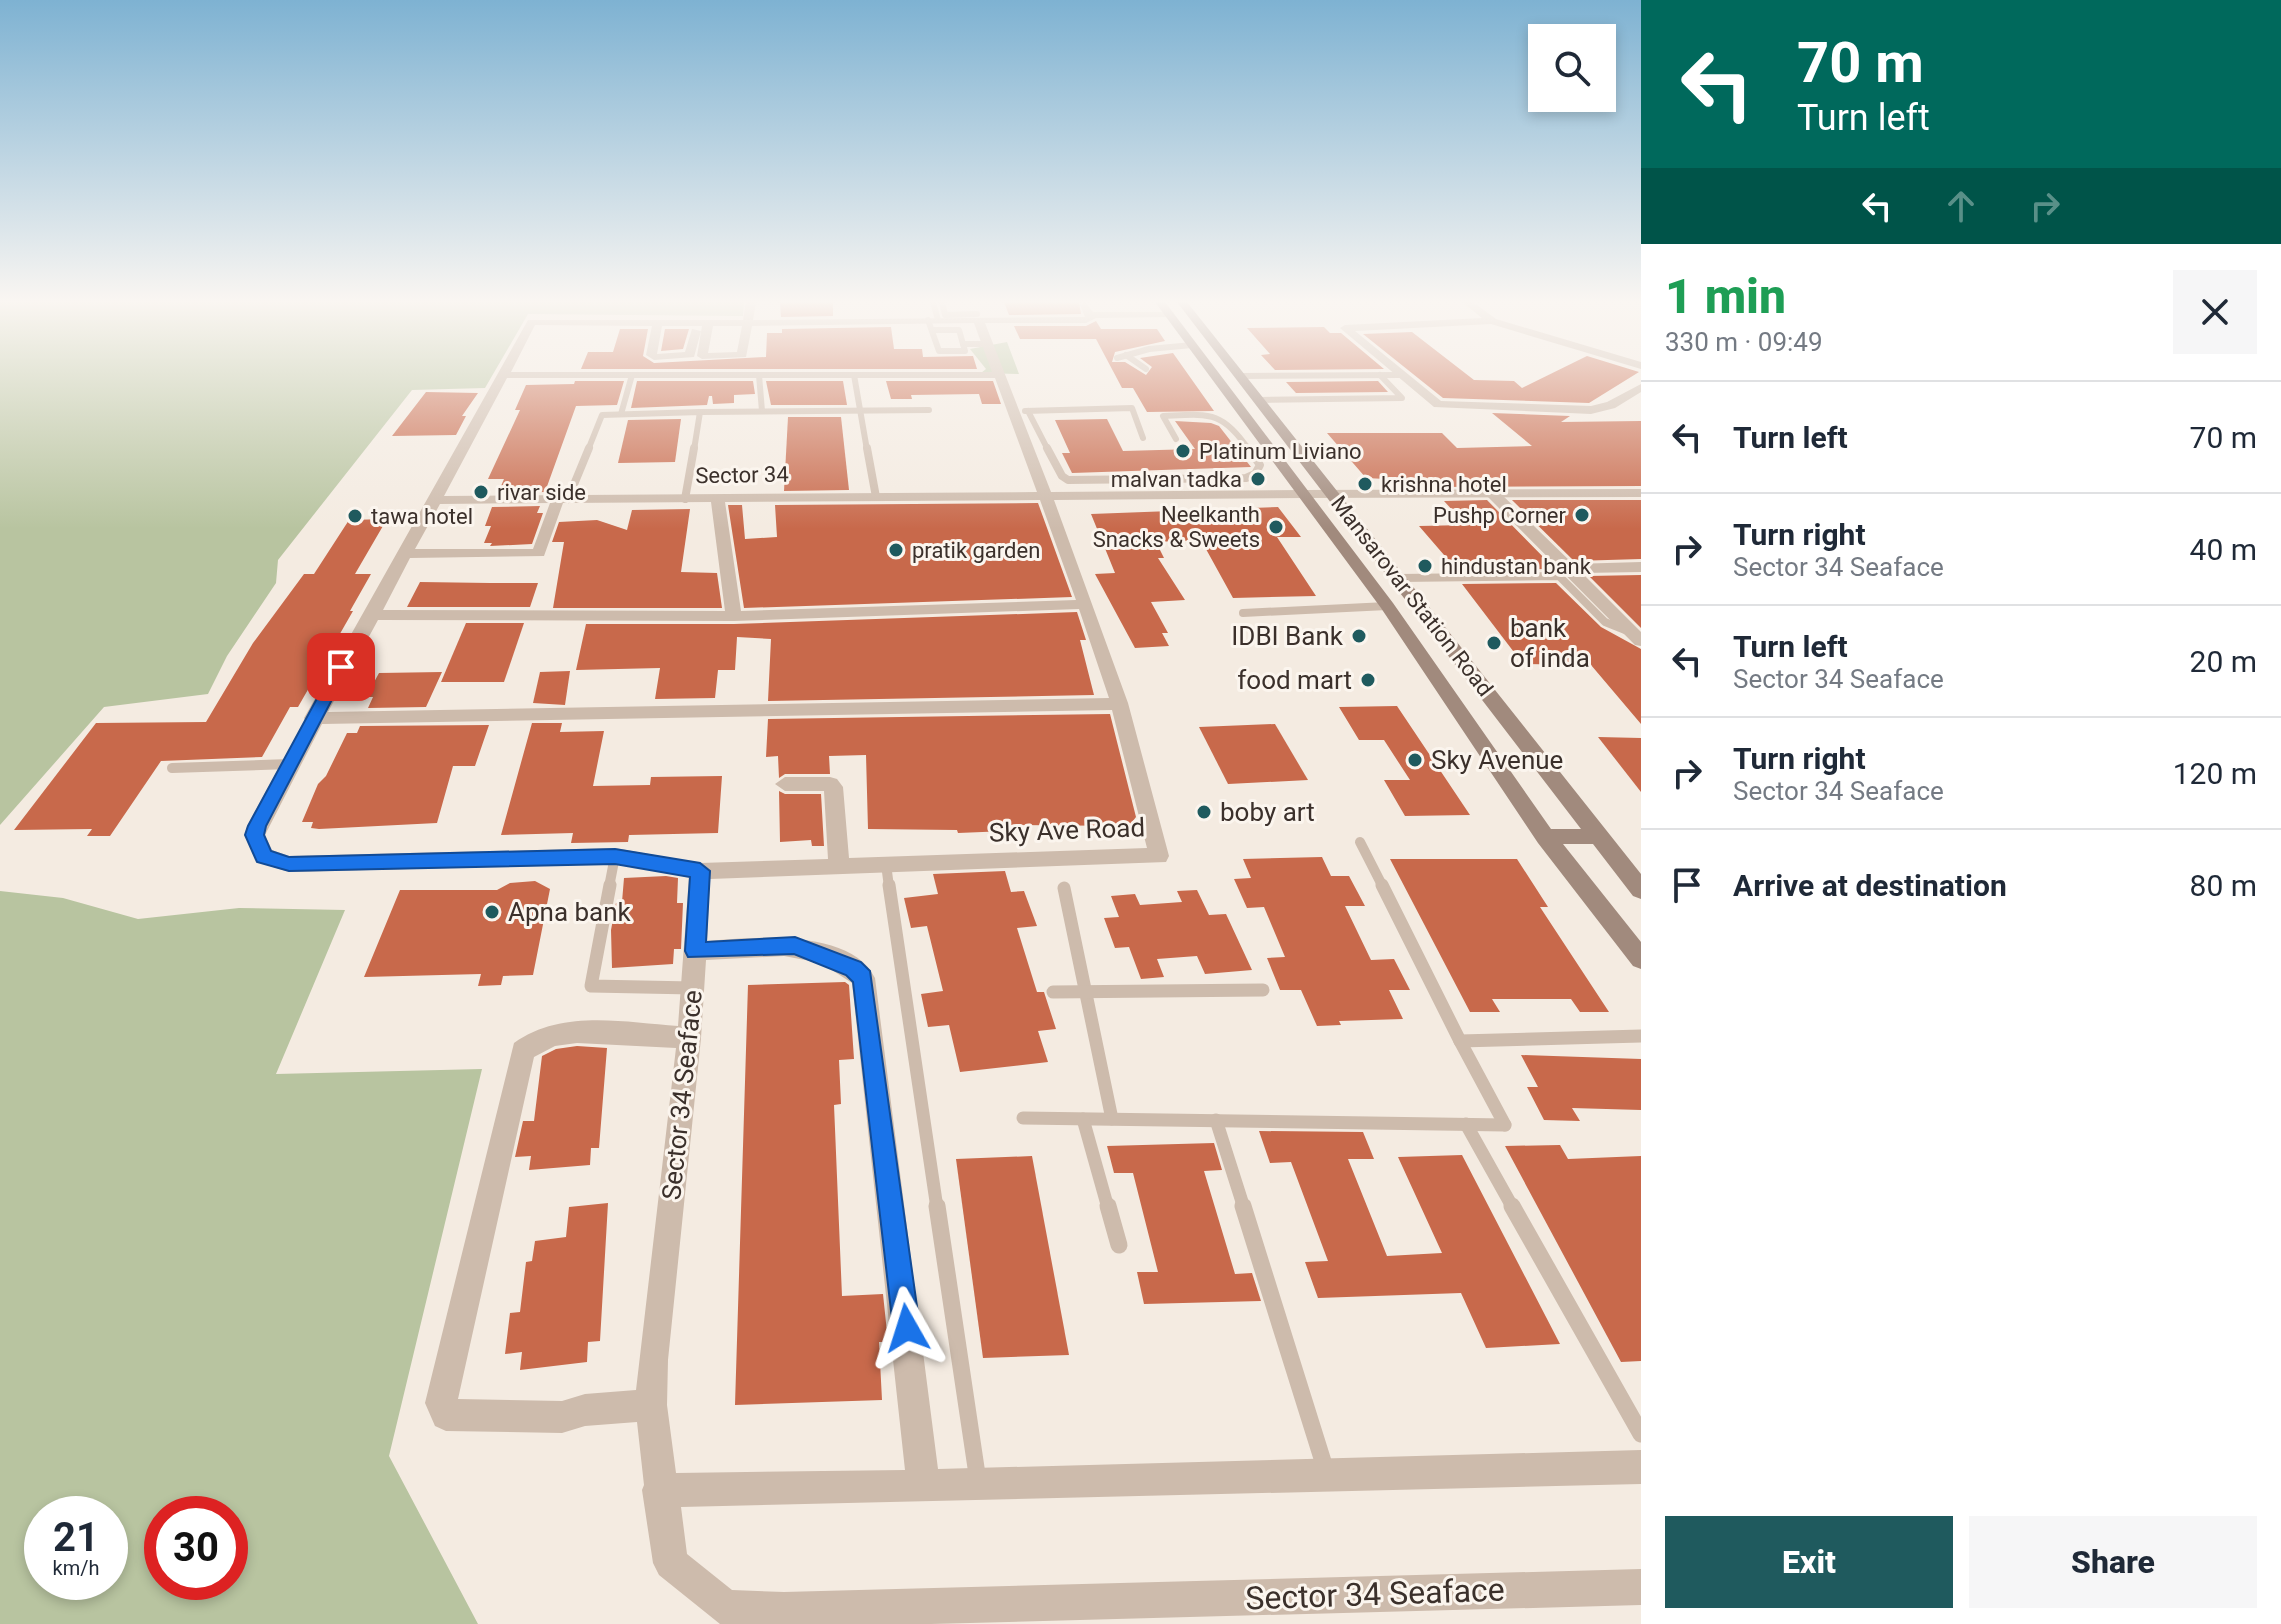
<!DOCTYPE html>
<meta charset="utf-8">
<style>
:root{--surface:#fff;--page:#f6f6f7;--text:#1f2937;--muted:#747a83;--line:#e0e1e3;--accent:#1f5a5e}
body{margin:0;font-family:Roboto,sans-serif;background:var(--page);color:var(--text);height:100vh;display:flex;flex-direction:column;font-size:30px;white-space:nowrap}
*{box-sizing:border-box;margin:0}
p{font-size:26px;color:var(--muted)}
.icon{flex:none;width:44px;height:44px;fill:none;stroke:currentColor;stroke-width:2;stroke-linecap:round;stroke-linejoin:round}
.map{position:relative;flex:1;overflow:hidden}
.drawer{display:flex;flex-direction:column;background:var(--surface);width:640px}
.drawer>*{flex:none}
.top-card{background:#00695c;color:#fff;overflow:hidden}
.tools{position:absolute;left:1528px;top:24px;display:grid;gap:16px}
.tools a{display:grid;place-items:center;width:88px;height:88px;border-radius:0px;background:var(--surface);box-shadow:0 4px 12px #0003;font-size:40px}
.speed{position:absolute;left:24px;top:1496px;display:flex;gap:16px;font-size:40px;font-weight:700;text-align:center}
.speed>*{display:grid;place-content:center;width:104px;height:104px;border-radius:50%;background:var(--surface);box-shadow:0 4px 12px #0003;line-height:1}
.speed small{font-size:20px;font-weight:400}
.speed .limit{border:12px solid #d22;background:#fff;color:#111}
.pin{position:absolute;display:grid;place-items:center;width:68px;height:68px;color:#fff;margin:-34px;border-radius:16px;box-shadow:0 4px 12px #0006}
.me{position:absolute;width:88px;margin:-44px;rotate:354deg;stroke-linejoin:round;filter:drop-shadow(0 0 6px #0008)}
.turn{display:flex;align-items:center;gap:28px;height:168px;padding:0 24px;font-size:36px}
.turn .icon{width:104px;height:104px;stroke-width:2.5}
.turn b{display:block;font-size:56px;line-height:68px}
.lanes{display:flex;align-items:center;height:76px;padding:0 24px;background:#0003;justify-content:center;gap:40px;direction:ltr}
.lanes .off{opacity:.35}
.round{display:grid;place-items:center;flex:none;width:84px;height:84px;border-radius:0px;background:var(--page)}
.overview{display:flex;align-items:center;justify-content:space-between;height:136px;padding:0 24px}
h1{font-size:48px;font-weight:800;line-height:60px;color:#1e9e55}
.cta{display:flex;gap:16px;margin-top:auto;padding:16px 24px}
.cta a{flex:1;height:92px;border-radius:0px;background:var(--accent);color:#fff;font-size:32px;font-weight:800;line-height:92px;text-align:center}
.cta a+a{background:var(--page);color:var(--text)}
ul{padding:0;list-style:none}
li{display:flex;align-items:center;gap:24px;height:112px;padding:0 24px;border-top:2px solid var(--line)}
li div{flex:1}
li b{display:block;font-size:30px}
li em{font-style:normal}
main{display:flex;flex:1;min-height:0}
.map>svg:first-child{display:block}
.green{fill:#b8c4a0;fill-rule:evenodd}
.building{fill:#c8694b}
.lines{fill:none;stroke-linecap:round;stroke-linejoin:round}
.service-far4{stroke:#cdbbac;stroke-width:6}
.service-far3{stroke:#cdbbac;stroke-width:8}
.service-far2{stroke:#cdbbac;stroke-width:10}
.service-far1{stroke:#cdbbac;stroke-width:13}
.service{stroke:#cdbbac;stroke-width:17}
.minor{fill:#cdbbac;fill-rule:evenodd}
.tertiary{fill:#cdbbac;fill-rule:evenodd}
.secondary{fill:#a18a7d;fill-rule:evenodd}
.route{fill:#1a73e8;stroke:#114b97;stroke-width:2}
.poi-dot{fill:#1f5a5e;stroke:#fbf5ee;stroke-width:3}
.labels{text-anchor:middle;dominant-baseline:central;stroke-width:6;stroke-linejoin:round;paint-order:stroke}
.far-poi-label{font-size:22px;fill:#3b302b;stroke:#fbf5ee;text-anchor:start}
.far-street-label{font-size:22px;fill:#3b302b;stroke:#fbf5ee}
.poi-label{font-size:26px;fill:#3b302b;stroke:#fbf5ee;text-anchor:start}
.street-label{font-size:26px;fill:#3b302b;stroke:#fbf5ee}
.near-street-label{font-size:32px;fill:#3b302b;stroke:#fbf5ee}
</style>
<main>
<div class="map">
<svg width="1641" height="1624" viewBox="0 0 1641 1624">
<rect width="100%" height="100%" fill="#f4ebe1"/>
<!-- green -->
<g class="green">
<polygon points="0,302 744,302 743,316 528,314 485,388 412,390 278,560 276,583 227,656 208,694 104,707 0,825"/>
<polygon points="1007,342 1019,374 981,373 986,369 970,349"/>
<path d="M0,891L63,898L138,919L239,908L345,910L276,1074L482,1069L389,1456L478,1624H0ZM110,1514V1582H42V1514ZM230,1514V1582H162V1514Z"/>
</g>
<!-- building -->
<g class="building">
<polygon points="780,302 833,302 833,316 781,317"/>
<polygon points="1004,302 1079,302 1081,314 1009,315"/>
<polygon points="1096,321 1101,329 1157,329 1165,341 1115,352 1112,362 1125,362 1146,375 1152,367 1140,358 1173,353 1214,411 1147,412 1133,388 1122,388 1096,339 1020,339 1014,326 1086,326"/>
<polygon points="891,327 894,349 922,349 923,357 973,356 977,369 581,369 588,352 613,352 620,329 648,329 643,356 654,363 766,357 767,333 782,333 782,329"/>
<polygon points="1324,327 1330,333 1341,333 1384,369 1275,370 1261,355 1270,354 1247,328"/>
<polygon points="665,329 689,329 683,349 661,351"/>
<polygon points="1412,332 1474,380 1514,381 1522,388 1587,356 1639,372 1589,403 1443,398 1363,334"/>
<polygon points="575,381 624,381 617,405 576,406 545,492 498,493 504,479 488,479 520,410 515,410 526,385 574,384"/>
<polygon points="637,381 753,381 755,394 734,395 734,403 713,404 712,396 709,396 707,405 631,408"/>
<polygon points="766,381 843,381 847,405 771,405"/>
<polygon points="886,381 993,381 1001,404 982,404 979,394 911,395 912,399 891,399"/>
<polygon points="1378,381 1388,392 1296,393 1286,382"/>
<polygon points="426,392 478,393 462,416 466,416 456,435 392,436"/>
<polygon points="1492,413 1570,416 1561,422 1641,421 1641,486 1431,487 1426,481 1366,478 1327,433 1442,433 1457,448 1532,446"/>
<polygon points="788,417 841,417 849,490 784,491"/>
<polygon points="681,419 675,462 618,463 628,420"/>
<polygon points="1107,419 1123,451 1195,449 1175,421 1211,423 1219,426 1251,467 1072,473 1062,453 1070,453 1055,420"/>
<polygon points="1487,500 1555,569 1457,570 1419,526 1466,525 1444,501"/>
<polygon points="1512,500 1641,500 1641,559 1574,561"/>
<polygon points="1038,503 1072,597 744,608 728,505 742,505 745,539 777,537 775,505"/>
<polygon points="540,506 537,513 543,513 532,544 490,546 492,543 484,543 491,526 485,526 492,507"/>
<polygon points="1278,507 1301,537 1277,537 1316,596 1233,598 1201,540 1156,542 1164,558 1158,558 1185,600 1151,602 1168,633 1162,633 1169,646 1135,648 1095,574 1115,573 1091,514"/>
<polygon points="690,509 681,572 717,573 722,608 553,608 564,542 552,542 559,522 597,520 627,530 632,510"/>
<polygon points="387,519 355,574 371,574 350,611 353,611 298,707 290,707 262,757 161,761 110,836 87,836 92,829 14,830 96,723 206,722 253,643 304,574 314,574 349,520"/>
<polygon points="1641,575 1641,628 1589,576"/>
<polygon points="420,582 490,583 538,583 530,607 407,607"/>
<polygon points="1556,583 1601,627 1641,649 1641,724 1591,665 1523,664 1462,584"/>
<polygon points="1077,612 1086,640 1080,640 1094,695 768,701 771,639 737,637 735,670 718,670 715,698 655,699 660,668 576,670 586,624 734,624"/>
<polygon points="466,623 524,623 504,682 441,682"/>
<polygon points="570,671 565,705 533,703 540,672"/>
<polygon points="442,672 426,707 368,708 373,697 366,697 379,673"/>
<polygon points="1397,706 1470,815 1405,816 1384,780 1410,780 1384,740 1359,740 1339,707"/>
<polygon points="1110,714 1136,817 1129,826 1005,825 1007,831 958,833 957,830 868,829 866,755 829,756 830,774 785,774 779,778 778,756 766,757 768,719"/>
<polygon points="532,723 562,723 560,732 604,731 593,786 650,785 651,777 722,776 718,833 629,835 628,842 571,843 573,833 501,835"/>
<polygon points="1275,724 1308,780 1228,784 1199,727"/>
<polygon points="489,725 475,766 453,766 437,823 319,829 311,828 313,822 302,822 318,784 326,776 347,733 357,733 360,726"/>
<polygon points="1598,737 1641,738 1641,792"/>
<polygon points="779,791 785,794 821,794 824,846 812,846 811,840 780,842"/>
<polygon points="1322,857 1331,876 1349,876 1365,906 1345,906 1371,960 1394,959 1410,990 1389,990 1403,1019 1339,1021 1341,1025 1317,1026 1301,990 1280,990 1267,958 1285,957 1264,907 1247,908 1234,879 1251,878 1243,859"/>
<polygon points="1390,859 1517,859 1548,907 1540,907 1609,1012 1580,1012 1571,999 1492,999 1500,1012 1470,1012"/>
<polygon points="1005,871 1011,892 1024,891 1037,926 1017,928 1037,992 1044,992 1056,1029 1038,1031 1048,1062 960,1072 949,1025 928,1027 921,994 943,991 927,926 911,928 904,898 938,894 933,874"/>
<polygon points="666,876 678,878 677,903 683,903 681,949 674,949 673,964 612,968 611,930 616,903 622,902 624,878"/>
<polygon points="535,881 550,889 533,975 503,976 501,985 478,986 481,974 364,977 400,890 497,890 510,883"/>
<polygon points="1197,890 1209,915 1226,914 1252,970 1205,974 1197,956 1157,959 1164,977 1141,979 1129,947 1115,948 1104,918 1119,917 1111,896 1135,894 1140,905 1182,902 1177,891"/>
<polygon points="845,982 849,985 854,1059 839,1060 841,1104 834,1105 842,1296 883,1294 888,1342 879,1342 882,1400 735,1405 748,985"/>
<polygon points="577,1046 607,1048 599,1148 591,1148 590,1165 529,1170 531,1156 515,1157 523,1121 534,1121 542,1056 556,1049"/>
<polygon points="1521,1055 1641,1059 1641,1110 1572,1108 1580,1121 1544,1120 1527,1087 1538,1087"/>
<polygon points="1259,1131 1363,1132 1374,1159 1348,1159 1387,1256 1442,1253 1398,1157 1462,1155 1560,1344 1486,1348 1461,1293 1318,1298 1305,1262 1328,1261 1291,1162 1270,1163"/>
<polygon points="1214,1143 1222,1170 1204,1171 1235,1274 1252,1273 1261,1301 1144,1304 1137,1272 1158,1272 1133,1173 1114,1173 1107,1146"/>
<polygon points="1560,1145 1568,1159 1641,1156 1641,1361 1621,1362 1505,1146"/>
<polygon points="1032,1156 1069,1355 983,1358 956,1159"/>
<polygon points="608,1203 600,1341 588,1342 587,1362 520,1370 522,1352 505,1354 510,1313 520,1312 526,1262 532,1261 535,1241 566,1237 569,1207"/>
</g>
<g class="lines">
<!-- service-far4 -->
<g class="service-far4">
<polyline points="933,302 938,320"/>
<polyline points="942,302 945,315 977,314"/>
<polyline points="928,320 939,351 965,351 959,330 932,330"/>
<polyline points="963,344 987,344"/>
<polyline points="1126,355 1146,369"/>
<polyline points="1117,358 1149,349 1192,345"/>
<polyline points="759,375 762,411"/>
<polyline points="854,375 867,450"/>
<polyline points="1241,376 1400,375"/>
<polyline points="1259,400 1402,398 1380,375"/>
<polyline points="1025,411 1132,408 1143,438"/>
<polyline points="1028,411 1048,450"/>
<polyline points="700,412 929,410"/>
<polyline points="621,414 632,375"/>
<path d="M1176,439L1163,416C1209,414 1222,410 1249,450"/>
<polyline points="588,450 602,415 700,412 694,450"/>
</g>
<!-- service-far3 -->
<g class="service-far3">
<polyline points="867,448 876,497"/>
<polyline points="1047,448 1062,476 1068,480 1246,478 1255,474 1260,465 1248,448"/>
<polyline points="568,499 589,448"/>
<polyline points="685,499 694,448"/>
<polyline points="1399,578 1559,576 1605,622 1630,632"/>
<polyline points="1243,613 1387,606"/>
</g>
<!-- service-far2 -->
<g class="service-far2">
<polyline points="172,768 289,764"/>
<polyline points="1360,842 1383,887"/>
<polyline points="886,864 889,887"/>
<polyline points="609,887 615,856"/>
</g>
<!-- service-far1 -->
<g class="service-far1">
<polyline points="610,885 591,986 693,988"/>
<polyline points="889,885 937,1208"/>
<polyline points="1382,885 1460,1041 1641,1036"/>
<polyline points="1064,888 1112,1119"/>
<polyline points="1053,992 1263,990"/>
<polyline points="1460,1041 1505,1125"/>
<polyline points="1023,1118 1505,1125"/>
<polyline points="1083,1119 1108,1208"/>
<polyline points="1216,1120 1244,1208"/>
<polyline points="1466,1124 1513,1208"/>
</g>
<!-- service -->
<g class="service">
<polyline points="937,1206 978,1481"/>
<polyline points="1108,1206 1119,1245"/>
<polyline points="1243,1206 1326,1471"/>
<polyline points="1512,1206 1641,1434"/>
</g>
<!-- minor -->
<g class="minor">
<path d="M746,302H756L753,320L1085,317L1080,305L1085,302L1093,312H1174L1170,317L1096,318L1086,323H985L1051,492L1304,490L1311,494L1304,498L1054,500L1128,703L1169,856L1166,862L710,879L707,941C752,937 851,928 875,978L938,1469L1641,1450V1484L681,1507L687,1554L732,1590L784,1592L1641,1569V1605L931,1624H720L659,1575L653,1563L642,1490L644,1485L637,1422L585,1426L562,1433L446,1431L435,1426L425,1403L514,1043C561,1009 623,1022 678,1026L689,877L615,864L289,872L257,862L245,835L247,826L305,720L304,718L528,320H743ZM974,323L992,372H511L535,325L652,326L646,355L654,360L694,357L701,331L692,329L685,352L657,354L662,326H702L697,356L702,359L746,357L752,326ZM713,326H742L737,352L708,353ZM507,378H995L1037,492L444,496ZM1040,500L1076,600L741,611L725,502ZM711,502L725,611L383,610L410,558L544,556L563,503ZM550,503L533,549H415L440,504ZM1079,609L1109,698L328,712L378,620L734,621ZM1112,710L1147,848L849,858L843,787L837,779L830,777H785L775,784L785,791H824L828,859L700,863L615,848L289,856L272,850L265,835L322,724ZM784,956L821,963L852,983L905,1470L676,1473L667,1405L668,1360L701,1038L706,960ZM577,1043L676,1048L636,1390L585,1394L562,1401L458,1399L534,1057L555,1046Z"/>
<polygon points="1462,302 1473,302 1496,319 1641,362 1641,369 1491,324 1355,331 1441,401 1591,406 1607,402 1641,384 1641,392 1615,408 1591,414 1434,407 1340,328 1345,325 1482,318"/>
<polygon points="1486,489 1496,489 1573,564 1641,562 1641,572 1582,573 1641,632 1641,646 1635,645 1486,495"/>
</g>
<!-- tertiary -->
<polygon class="tertiary" points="1641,489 1641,497 1304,498 1297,494 1304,490"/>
<!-- secondary -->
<polygon class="secondary" points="1155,302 1165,302 1393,603 1551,829 1581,829 1177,302 1187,302 1641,874 1641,899 1633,896 1593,844 1563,844 1641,942 1641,969 1633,966 1538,843 1381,608"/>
</g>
<!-- sky -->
<linearGradient id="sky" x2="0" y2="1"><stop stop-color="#7eb2d2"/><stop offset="0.57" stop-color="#faf6f2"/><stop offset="1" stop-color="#faf6f2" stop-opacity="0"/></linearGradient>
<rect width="1641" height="529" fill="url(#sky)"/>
<!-- route -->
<polygon class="route" points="341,662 349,667 266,826 264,835 271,851 289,857 615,849 700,863 710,871 706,942 795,937 861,962 870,971 920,1328 916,1337 907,1341 897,1337 893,1328 853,982 846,975 794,954 688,957 685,951 690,877 615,864 289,871 257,862 245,835 248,826 334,667"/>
<!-- markers -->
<g class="poi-dot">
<circle cx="1183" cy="451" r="8"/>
<circle cx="1258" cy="479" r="8"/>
<circle cx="1365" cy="484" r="8"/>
<circle cx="481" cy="492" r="8"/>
<circle cx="1582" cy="515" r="8"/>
<circle cx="355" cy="516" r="8"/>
<circle cx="1276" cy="527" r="8"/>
<circle cx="896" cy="550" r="8"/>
<circle cx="1425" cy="566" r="8"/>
<circle cx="1359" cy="636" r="8"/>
<circle cx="1494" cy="643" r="8"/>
<circle cx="1368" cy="680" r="8"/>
<circle cx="1415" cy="760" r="8"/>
<circle cx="1204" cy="812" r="8"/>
<circle cx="492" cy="912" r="8"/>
</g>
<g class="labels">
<!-- far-poi labels -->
<g class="far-poi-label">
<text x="1199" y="451">Platinum Liviano</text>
<text x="1242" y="479" text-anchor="end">malvan tadka</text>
<text x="1381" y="484">krishna hotel</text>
<text x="497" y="492">rivar side</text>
<text x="1260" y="514" text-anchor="end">Neelkanth<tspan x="1260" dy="25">Snacks &amp; Sweets</tspan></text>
<text x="1566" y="515" text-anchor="end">Pushp Corner</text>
<text x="371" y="516">tawa hotel</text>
<text x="912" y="550">pratik garden</text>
<text x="1441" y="566">hindustan bank</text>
</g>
<!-- far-street labels -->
<g class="far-street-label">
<text transform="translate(742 475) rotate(-1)">Sector 34</text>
<text transform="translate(1412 596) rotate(52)">Mansarovar Station Road</text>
</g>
<!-- poi labels -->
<g class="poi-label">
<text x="1510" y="628">bank<tspan x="1510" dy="30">of inda</tspan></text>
<text x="1343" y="636" text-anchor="end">IDBI Bank</text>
<text x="1352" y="680" text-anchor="end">food mart</text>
<text x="1431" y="760">Sky Avenue</text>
<text x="1220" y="812">boby art</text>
<text x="508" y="912">Apna bank</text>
</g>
<!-- street labels -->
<g class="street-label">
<text transform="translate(1067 830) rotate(-2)">Sky Ave Road</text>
<text transform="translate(682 1095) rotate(-84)">Sector 34 Seaface</text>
</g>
<!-- near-street labels -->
<g class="near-street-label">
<text transform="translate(1375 1594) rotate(-2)">Sector 34 Seaface</text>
</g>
</g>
</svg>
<div class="tools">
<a><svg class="icon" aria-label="search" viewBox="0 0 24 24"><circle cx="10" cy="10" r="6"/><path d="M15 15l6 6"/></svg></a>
</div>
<div class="speed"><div>21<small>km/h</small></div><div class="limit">30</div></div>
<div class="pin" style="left:341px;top:667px;background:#d93025"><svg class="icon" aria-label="arrive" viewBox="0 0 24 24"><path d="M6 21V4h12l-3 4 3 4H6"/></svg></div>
<svg class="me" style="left:907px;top:1328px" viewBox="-20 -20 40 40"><path d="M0-17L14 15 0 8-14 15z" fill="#1a73e8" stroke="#fff" stroke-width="4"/></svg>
</div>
<section class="drawer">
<div class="top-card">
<div class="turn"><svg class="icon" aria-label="left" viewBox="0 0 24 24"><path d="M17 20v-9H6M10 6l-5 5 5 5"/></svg><div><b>70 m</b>Turn left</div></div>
<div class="lanes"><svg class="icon" aria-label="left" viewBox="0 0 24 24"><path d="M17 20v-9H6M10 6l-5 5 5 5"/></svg><svg class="icon off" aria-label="ahead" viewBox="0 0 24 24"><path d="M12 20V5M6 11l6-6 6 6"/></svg><svg class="icon off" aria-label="right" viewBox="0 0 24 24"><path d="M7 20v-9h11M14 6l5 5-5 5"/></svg></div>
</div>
<div class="overview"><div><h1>1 min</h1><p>330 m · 09:49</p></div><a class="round"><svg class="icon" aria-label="close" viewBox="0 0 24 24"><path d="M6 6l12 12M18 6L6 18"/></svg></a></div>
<ul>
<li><svg class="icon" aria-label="left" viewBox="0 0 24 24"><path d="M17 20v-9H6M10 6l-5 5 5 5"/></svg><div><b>Turn left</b></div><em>70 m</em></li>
<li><svg class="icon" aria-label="right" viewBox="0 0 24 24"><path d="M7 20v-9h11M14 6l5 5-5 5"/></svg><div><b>Turn right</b><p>Sector 34 Seaface</p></div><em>40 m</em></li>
<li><svg class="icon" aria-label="left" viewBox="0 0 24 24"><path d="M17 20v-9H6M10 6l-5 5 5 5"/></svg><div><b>Turn left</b><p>Sector 34 Seaface</p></div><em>20 m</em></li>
<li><svg class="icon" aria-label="right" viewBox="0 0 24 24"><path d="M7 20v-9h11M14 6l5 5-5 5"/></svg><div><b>Turn right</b><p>Sector 34 Seaface</p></div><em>120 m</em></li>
<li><svg class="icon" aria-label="arrive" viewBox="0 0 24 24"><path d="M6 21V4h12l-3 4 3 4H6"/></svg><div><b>Arrive at destination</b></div><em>80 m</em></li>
</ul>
<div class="cta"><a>Exit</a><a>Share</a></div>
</section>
</main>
